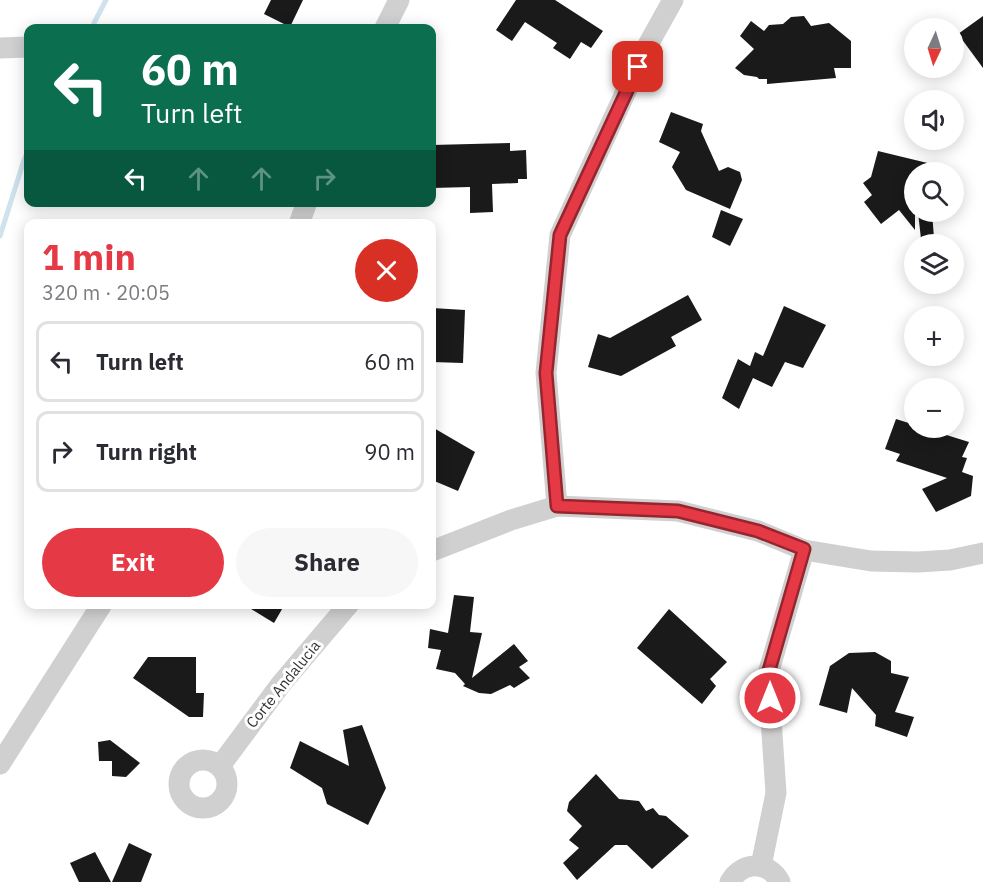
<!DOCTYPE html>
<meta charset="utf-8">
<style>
:root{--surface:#fff;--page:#f7f7f7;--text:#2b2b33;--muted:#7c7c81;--line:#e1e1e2;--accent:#e63946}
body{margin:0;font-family:"IBM Plex Sans",sans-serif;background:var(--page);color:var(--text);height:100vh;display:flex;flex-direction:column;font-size:22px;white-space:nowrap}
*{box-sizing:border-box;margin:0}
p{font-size:20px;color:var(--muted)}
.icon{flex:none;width:33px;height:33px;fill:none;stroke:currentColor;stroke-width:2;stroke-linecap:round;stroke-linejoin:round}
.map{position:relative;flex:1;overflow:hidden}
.sheet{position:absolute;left:24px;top:219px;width:412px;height:390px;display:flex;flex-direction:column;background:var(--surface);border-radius:12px;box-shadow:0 3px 15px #0003}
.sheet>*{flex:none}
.guide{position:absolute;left:24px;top:24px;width:412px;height:183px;border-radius:12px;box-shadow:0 3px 15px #0003;background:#0b6e4f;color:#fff;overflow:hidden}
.needle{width:39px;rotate:184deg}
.fabs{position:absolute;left:904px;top:18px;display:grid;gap:12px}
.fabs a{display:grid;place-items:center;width:60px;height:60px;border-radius:50%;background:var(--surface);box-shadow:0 3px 15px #0003;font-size:30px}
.pin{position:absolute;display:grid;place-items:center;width:51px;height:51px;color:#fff;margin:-26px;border-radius:12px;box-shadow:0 3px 9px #0006}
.me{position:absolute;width:66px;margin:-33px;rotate:0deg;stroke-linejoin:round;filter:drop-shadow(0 0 4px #0008)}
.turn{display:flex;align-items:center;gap:21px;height:126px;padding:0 18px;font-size:27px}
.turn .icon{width:78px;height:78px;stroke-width:2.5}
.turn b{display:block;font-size:42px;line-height:51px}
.lanes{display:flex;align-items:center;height:57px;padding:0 18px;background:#0003;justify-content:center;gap:30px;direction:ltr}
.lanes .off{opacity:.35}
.round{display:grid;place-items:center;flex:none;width:63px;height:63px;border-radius:32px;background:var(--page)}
.overview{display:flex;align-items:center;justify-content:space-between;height:102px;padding:0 18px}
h1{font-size:36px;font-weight:700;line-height:45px;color:var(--accent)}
.cta{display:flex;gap:12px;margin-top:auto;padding:12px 18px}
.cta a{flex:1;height:69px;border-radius:36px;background:var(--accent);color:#fff;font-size:24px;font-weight:700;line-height:69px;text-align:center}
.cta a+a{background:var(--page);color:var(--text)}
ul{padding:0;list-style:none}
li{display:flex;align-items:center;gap:18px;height:81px;margin:0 12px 9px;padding:0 6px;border:3px solid var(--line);border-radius:12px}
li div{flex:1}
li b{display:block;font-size:22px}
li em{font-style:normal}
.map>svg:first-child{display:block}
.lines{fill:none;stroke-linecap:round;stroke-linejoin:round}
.stream{stroke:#cfe2ee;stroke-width:5}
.building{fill:#1a1a1a}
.minor{stroke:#d0d0d0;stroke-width:21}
.route-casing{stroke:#96252e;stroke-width:15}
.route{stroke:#e63946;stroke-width:10}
.labels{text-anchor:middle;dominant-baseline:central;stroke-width:6;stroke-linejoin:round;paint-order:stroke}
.street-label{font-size:15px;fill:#333;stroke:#fff}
</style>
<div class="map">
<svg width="983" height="882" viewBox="0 0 983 882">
<rect width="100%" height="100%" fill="#fff"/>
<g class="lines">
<!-- stream -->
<g class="stream">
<polyline points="94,23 106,0"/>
<polyline points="0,236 24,160 28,151"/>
</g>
</g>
<!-- building -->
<g class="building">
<polygon points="271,0 303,0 290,27 264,14"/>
<polygon points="516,0 555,0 603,31 591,48 581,42 570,59 553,48 557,43 525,22 512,41 496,30"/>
<polygon points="804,16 811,26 829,23 851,41 851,68 834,68 836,78 767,84 767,79 759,79 757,77 744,75 735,68 754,49 740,36 751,21 764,31 769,25 783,24 791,17"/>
<polygon points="983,16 983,68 958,34"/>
<polygon points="671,112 703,124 701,131 719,171 728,167 740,172 742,180 730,209 686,190 672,167 680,152 659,142"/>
<polygon points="510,143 510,151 526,150 527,179 518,179 518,183 492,184 493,212 470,213 470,187 432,188 432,145"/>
<polygon points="878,151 944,167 943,172 915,172 915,230 899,210 881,224 864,202 872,195 863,183 871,177"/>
<polygon points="721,210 743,219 730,246 712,237"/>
<polygon points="918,212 932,212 934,238 921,239"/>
<polygon points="688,295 702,320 671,337 676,346 621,376 588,367 598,334 610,338"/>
<polygon points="784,306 826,325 803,368 785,362 772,387 753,378 739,409 722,398 738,359 750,366 755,352 763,356"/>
<polygon points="432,308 465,310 463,363 432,362"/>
<polygon points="896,419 915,425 915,428 924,428 969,442 962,457 967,458 962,472 973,476 971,496 936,512 922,489 947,478 896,461 900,454 885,449"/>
<polygon points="432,427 475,452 458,491 432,480"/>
<polygon points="454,595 474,597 470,632 482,633 472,678 514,644 528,661 519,667 530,678 514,688 510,685 491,694 479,693 463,686 465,684 455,673 436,669 441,650 428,648 430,629 448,633"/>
<polygon points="243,604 285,604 274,623"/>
<polygon points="669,609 727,662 710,679 716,686 702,704 637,648"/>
<polygon points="875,652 891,661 891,673 909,677 895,712 914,717 907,737 875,726 876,715 852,688 847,713 819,705 830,666 849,653"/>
<polygon points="148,657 196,657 196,693 204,693 203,717 189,717 133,678"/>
<polygon points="362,725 386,788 368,825 327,804 322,788 290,768 300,741 349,766 343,730"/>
<polygon points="110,740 140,763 126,777 112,776 112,761 99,761 98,742"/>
<polygon points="596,774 619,799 639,801 646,811 653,808 659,815 666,816 689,836 652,869 627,845 615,845 577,880 563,863 579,848 569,840 582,826 567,811 569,802"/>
<polygon points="129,843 152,854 141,882 112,882"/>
<polygon points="95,852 111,882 79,882 70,863"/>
</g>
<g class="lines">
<!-- minor -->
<g class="minor">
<polyline points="385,28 399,0"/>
<polyline points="0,48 28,47"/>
<polyline points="299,224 307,202"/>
<polyline points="557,506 546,373 560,235 644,52 673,0"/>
<polyline points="432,551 511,520 557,506 678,511 758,531 804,550 871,561 918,562 950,560 983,553"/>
<circle cx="203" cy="784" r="24"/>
<polyline points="0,764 102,604"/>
<polyline points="220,766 281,684 349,604"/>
<polyline points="761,866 776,793 768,674 804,550"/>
<path d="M730,882C742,861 768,860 780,882"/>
</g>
</g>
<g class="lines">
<!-- route casing -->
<g class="route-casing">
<polyline id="route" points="638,67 560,235 546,373 557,506 678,511 758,531 804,549 768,674 770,698"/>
</g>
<!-- route -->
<use href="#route" class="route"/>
</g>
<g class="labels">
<!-- street labels -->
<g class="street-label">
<text transform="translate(283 684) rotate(-51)">Corte Andalucia</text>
</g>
</g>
</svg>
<div class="fabs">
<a><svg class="needle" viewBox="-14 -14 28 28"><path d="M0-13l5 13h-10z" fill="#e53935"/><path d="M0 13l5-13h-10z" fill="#7c7c81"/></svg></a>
<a><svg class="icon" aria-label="sound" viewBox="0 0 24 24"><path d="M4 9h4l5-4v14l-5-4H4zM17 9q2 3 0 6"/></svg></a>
<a><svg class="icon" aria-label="search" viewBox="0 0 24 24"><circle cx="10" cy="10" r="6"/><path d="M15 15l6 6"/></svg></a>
<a><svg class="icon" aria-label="layers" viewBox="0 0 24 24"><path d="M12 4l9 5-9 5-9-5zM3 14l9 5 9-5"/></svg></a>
<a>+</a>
<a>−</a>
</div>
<div class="pin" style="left:638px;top:67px;background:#d93025"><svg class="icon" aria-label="arrive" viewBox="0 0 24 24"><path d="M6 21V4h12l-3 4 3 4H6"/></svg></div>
<svg class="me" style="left:770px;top:698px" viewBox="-20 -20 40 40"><circle r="17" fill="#e63946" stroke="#fff" stroke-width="3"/><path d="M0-11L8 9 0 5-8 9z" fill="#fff"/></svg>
<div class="guide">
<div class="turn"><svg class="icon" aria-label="left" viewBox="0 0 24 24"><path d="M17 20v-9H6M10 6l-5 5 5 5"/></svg><div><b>60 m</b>Turn left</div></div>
<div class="lanes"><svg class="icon" aria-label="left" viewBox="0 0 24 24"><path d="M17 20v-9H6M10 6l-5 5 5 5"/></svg><svg class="icon off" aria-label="ahead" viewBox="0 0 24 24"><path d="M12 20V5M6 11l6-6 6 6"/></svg><svg class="icon off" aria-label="ahead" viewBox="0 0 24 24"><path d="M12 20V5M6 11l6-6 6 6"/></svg><svg class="icon off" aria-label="right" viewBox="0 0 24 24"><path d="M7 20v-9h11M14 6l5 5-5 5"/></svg></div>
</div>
<section class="sheet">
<div class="overview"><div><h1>1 min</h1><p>320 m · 20:05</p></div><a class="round" style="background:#d93025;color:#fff"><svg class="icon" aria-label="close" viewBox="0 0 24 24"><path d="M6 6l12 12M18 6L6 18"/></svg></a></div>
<ul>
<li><svg class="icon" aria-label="left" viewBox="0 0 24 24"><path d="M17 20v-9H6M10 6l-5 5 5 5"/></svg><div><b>Turn left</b></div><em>60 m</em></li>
<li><svg class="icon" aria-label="right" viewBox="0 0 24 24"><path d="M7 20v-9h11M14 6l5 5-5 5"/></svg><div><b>Turn right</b></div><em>90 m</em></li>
</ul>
<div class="cta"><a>Exit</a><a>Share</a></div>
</section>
</div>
